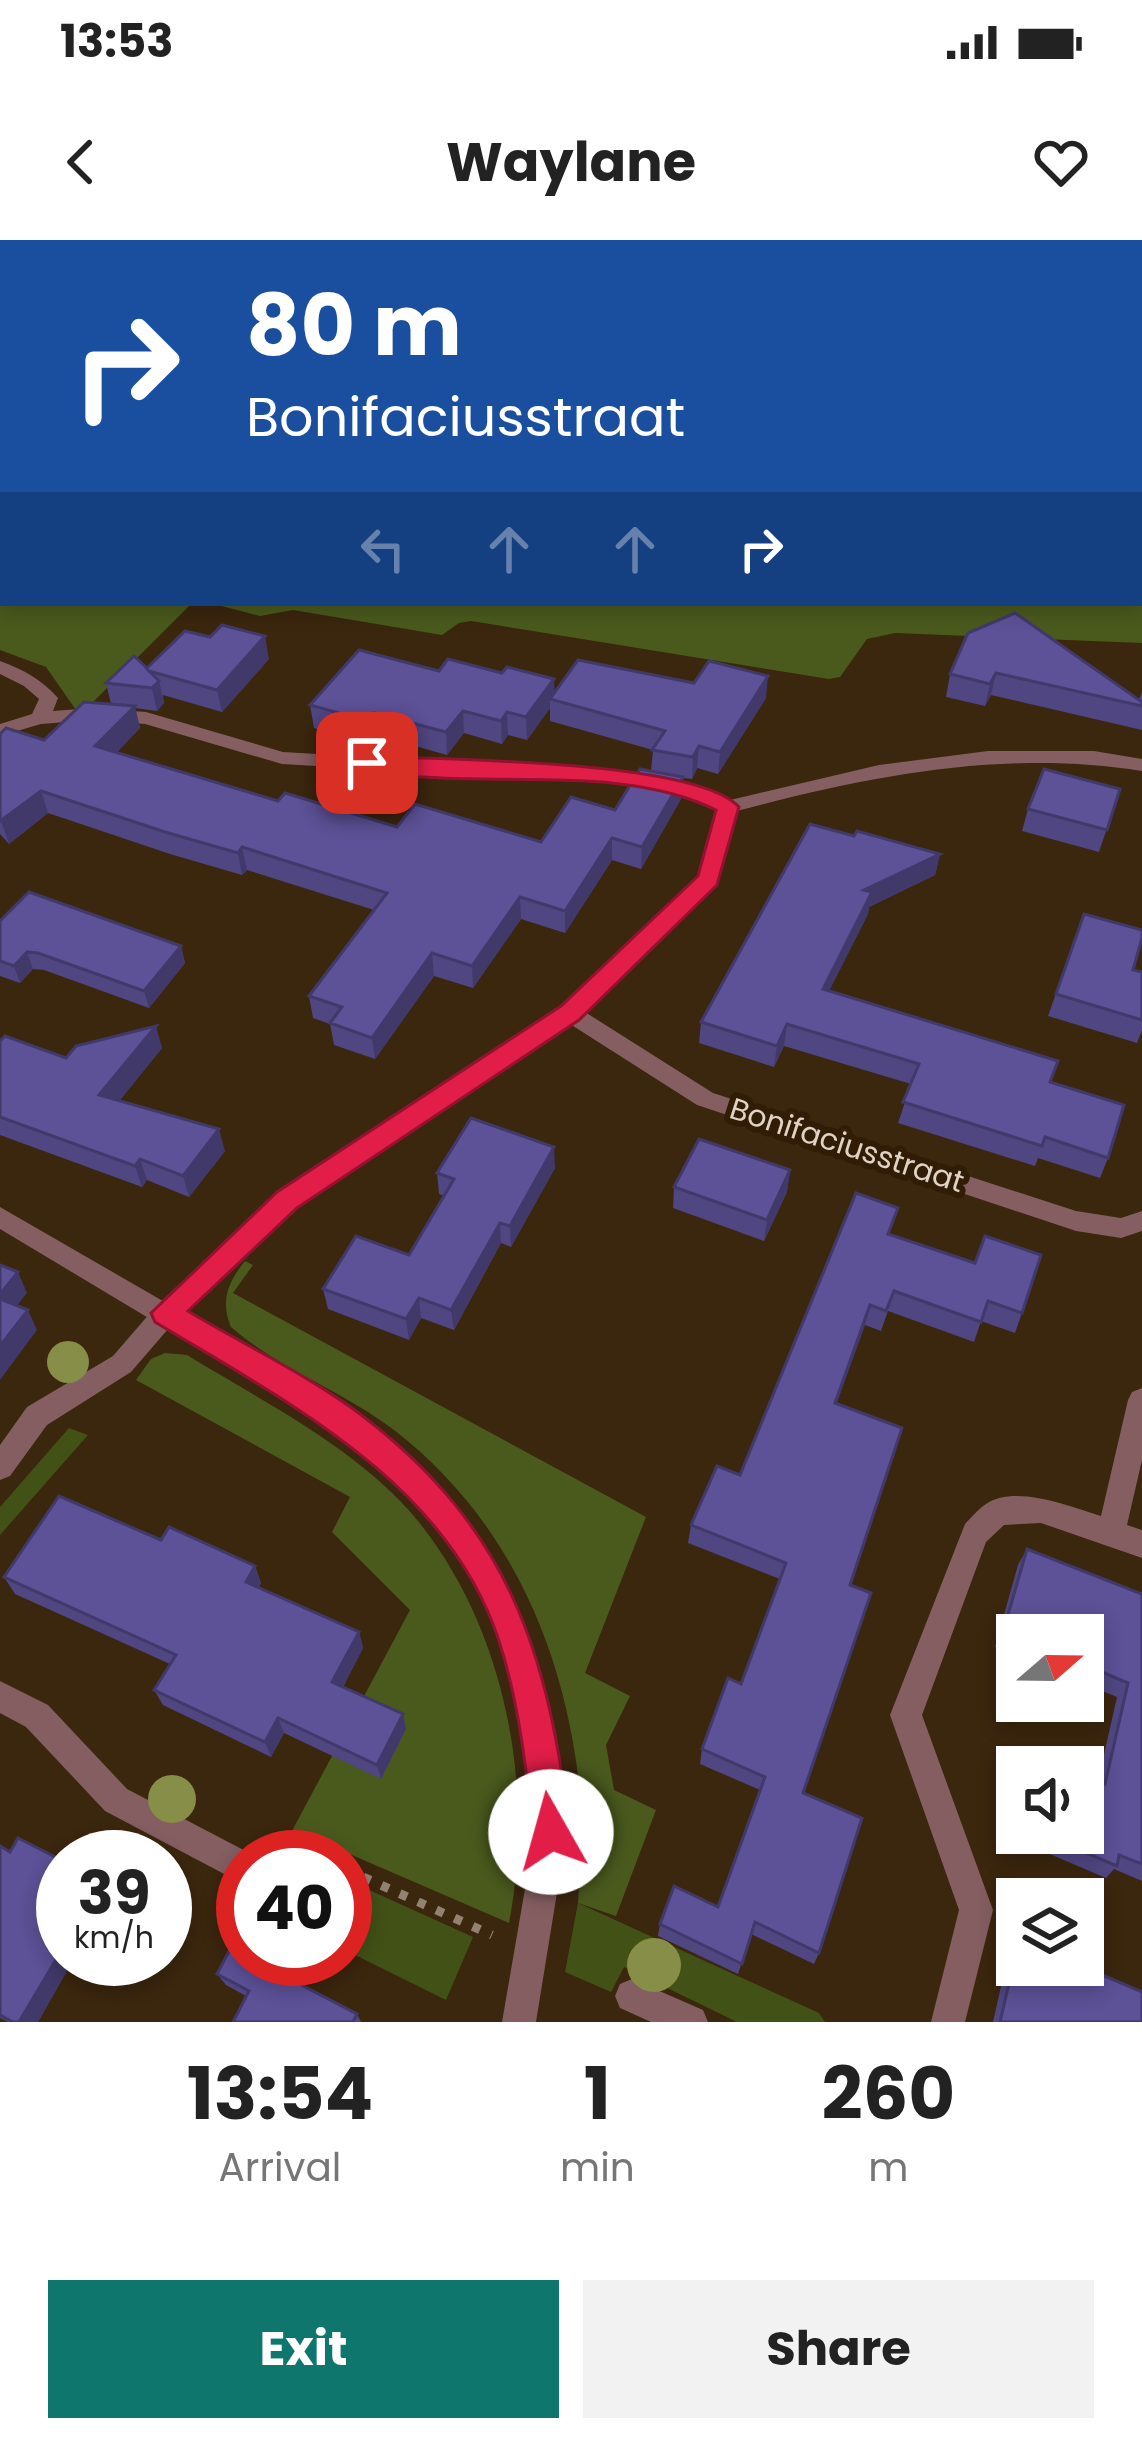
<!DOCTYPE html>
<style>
:root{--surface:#fff;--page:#f2f2f2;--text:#222;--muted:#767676;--accent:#0f766e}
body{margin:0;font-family:Poppins,sans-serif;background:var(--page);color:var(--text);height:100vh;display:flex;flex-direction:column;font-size:45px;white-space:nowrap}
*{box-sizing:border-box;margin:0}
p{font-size:39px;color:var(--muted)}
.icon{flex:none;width:66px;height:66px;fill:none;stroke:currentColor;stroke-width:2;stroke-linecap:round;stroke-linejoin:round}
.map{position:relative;height:1782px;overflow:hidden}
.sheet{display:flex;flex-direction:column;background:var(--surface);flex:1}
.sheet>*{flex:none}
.banner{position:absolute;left:0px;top:0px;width:1143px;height:366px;box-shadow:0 6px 18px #0003;background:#1a4fa0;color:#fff;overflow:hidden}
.needle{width:78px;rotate:70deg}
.buttons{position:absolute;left:996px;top:1374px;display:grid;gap:24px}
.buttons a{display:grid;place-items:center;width:108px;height:108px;border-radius:0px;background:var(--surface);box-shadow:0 6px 18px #0003;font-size:60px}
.speed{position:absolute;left:36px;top:1590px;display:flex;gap:24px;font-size:60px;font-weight:700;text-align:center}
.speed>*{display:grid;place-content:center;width:156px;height:156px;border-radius:50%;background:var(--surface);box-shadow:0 6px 18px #0003;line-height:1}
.speed small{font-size:30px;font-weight:400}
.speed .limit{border:18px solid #d22;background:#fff;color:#111}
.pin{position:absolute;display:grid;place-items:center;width:102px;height:102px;color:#fff;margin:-51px;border-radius:24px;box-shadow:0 6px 18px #0006}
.me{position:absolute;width:132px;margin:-66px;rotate:353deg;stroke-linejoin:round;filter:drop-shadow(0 0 9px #0008)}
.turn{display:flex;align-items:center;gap:42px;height:252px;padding:0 48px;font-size:54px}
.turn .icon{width:156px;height:156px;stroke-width:2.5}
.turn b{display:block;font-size:84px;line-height:102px}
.lanes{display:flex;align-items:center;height:114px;padding:0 48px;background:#0003;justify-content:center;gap:60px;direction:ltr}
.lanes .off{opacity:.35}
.eta{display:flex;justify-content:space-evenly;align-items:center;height:204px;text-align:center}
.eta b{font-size:72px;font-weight:700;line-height:84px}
.primary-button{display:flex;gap:24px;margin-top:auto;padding:24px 48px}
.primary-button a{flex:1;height:138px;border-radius:0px;background:var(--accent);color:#fff;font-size:48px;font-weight:700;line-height:138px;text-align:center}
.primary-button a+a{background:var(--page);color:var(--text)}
.status{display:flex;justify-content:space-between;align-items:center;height:84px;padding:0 60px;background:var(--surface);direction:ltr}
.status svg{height:33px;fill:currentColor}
header{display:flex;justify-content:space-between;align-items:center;height:156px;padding:0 48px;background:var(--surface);font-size:54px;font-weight:700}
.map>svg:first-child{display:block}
.green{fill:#425116}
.forest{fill:#4a5a1d}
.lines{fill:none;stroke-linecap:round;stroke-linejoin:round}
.path-far1{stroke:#93826f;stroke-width:4.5;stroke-dasharray:3 6;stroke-linecap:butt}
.path{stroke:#93826f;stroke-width:9;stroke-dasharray:8 12;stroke-linecap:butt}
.minor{fill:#845e60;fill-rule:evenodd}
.tertiary{fill:#845e60;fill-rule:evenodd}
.primary{fill:#dc8f95;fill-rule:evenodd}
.tree{fill:#868e47}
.wall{fill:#504682}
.shaded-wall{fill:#41396a}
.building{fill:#5d5197;stroke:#41396a;stroke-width:3}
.route{fill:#e11d48;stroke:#92132f;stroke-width:3}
.labels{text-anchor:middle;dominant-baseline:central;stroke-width:12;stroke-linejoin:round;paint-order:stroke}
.street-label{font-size:30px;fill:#e0d2c5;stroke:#311c05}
</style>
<div class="status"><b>13:53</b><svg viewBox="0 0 49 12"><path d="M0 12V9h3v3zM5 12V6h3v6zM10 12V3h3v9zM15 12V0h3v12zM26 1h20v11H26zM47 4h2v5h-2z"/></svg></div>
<header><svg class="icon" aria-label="back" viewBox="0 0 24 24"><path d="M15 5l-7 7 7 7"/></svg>Waylane<svg class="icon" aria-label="heart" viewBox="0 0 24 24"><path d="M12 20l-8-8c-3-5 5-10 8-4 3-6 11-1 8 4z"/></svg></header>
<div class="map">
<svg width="1142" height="1782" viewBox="0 0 1142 1782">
<rect width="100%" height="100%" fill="#3b260e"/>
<!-- green -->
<g class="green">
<polygon points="69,1188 88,1195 0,1295 0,1267"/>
<polygon points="345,1639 473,1697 446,1760 345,1710"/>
<polygon points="578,1663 819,1773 825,1782 737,1782 624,1727 611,1752 565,1732"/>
</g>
<!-- forest -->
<g class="forest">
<polygon points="0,320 3,363 192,363 88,467 76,470 46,427 0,410"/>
<polygon points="210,363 1142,366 1142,403 895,393 867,399 840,437 829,439 471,381 459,383 442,395 293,370 260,376"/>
<path d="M245,1021L253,1025L233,1053L646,1277L585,1433L630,1456L606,1505L614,1550L656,1570L616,1676L578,1663C580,1630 584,1595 581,1562C568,1417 512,1281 394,1190C343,1151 279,1129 231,1087C220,1061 228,1042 245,1021Z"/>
<path d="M165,1113L187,1115C265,1163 359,1209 418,1281C506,1390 535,1548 509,1683L308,1596L285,1604L410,1370L332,1292L350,1257L136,1140L151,1119Z"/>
</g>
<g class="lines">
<!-- path-far1 -->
<g class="path-far1">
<polyline points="773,0 778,3"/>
<polyline points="94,3 101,0"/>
<polyline points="285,3 289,0"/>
</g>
<!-- path -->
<g class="path">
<polyline points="295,1617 303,1612 316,1617"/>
<polyline points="345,1629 492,1695"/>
</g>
<!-- minor -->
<g class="minor">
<rect x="1140" y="61" width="2" height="8"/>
<rect x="0" y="110" width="3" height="8"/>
<path d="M0,421C23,429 42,440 58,458L53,471L92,468L146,472L283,512L623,532L693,544L730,560L879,525L988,511H1094L1142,519V531C1004,509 870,536 737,571L716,645L585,772L713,853L1076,971L1121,978L1142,971V991L1121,998L1076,991L697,865L570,784L296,967L175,1081L131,1132L47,1185L10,1236L0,1240V1205L27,1167L113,1116L157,1065L278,953L562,767L699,637L717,570L688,556L623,544L282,524L145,484L92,480L41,484L0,496V484L32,474L39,459L24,446L0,434Z"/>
<path d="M1142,1148V1220L1127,1285L1142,1290V1318L1041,1283L1004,1285L986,1302L922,1475L993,1670L965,1782H931L959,1670L890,1475L965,1284C971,1278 978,1269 986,1264C1015,1244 1071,1267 1101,1276L1128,1160L1132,1152Z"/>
<polygon points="0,1441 48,1465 127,1549 255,1616 243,1617 243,1644 105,1571 26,1487 0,1473"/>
<polygon points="632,1739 703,1770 708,1782 651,1782 620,1768 615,1756 620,1744"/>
</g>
<!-- tertiary -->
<polygon class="tertiary" points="0,967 357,1173 417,1225 466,1281 501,1331 531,1400 556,1493 567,1591 536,1782 502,1782 535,1591 524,1493 501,1400 480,1350 446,1301 397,1243 337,1191 0,989"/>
<!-- primary -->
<g class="primary">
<rect x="0" y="290" width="3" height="12"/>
<rect x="1140" y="348" width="2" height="14"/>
</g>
</g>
<!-- trees -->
<g class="tree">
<circle cx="68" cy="1122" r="21"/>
<circle cx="172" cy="1559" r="24"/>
<circle cx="654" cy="1725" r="27"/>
</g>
<!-- wall -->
<g class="wall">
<polygon points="360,0 428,0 424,3 366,3 360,2"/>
<polygon points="1142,87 1142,171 1140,170 1140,90"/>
<rect x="0" y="132" width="3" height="123"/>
<polygon points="968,393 1139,460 1142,452 1142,490 991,455 985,466 946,457 950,434"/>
<polygon points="269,419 222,472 163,455 164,463 157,471 135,468 140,488 117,512 278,561 397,587 541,602 615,570 651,531 653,510 550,481 550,468 527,500 508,495 502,504 464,493 447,515 376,495 370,504 314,488 310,465 439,431 555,453 766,458 718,534 697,528 692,539 683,538 681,559 641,629 612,620 565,693 521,679 473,748 434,736 375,819 334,805 330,784 313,778 309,756 374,670 247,630 242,635 170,614 48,573 9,604 0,594 0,494 44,500 111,464 106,443 147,428"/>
<polygon points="1120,549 1099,612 1022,591 1028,569"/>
<polygon points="940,614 935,635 869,667 868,674 829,751 1051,842 1108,918 1100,938 1038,918 1035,926 898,883 911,844 784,806 774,827 699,803 701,782"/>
<polygon points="1084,674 1133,730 1142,732 1142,790 1137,803 1048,776"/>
<polygon points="0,681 181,706 185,723 149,768 44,730 33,729 20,743 0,736"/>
<polygon points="0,801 66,818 162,808 120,860 225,911 189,957 147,940 142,947 0,895"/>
<polygon points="555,928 511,1007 501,1003 454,1090 421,1078 409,1100 328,1069 323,1049 409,1015 444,956 439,954 437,933"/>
<polygon points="790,930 787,952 764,1001 673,968 674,947"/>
<polygon points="890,995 1022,1073 1015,1093 981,1081 974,1102 888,1071 881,1091 865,1085 836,1164 850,1345 803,1553 819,1713 814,1724 751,1694 738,1734 658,1696 660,1684 718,1667 760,1550 700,1524 702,1509 741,1444 780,1339 688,1303 691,1285 740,1235"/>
<polygon points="161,1300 255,1326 261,1343 259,1347 359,1392 363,1408 343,1447 406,1489 381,1539 284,1493 271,1517 163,1465 154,1450 170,1424 15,1354 4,1337"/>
<polygon points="1027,1309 1142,1354 1142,1641 1114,1629 1106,1638 1024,1603 1026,1593 1083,1593 1098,1541 1117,1457 1083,1443 1083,1395 1017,1395 1017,1416 995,1407 1018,1325"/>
<polygon points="0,1606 10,1612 114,1719 100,1743 69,1727 38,1782 8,1782 0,1778"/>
<polygon points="1017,1702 1017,1725 1142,1782 993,1782 1009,1711"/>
<polygon points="313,1719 301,1745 357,1774 361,1782 233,1782 246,1756 226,1745 217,1734"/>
</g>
<!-- shaded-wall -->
<g class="shaded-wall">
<polygon points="265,396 269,419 222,472 217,450"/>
<polygon points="996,433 991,455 985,466 990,444"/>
<polygon points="768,436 766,458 718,534 720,512"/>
<polygon points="554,439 555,461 550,459 550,468 527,500 526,477"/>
<polygon points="159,441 164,463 157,471 152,448"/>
<polygon points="135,466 140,488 102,528 95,506"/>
<polygon points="463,471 464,493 447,515 446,492"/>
<polygon points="507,472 508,495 502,504 501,481"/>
<polygon points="374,473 376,495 370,504 367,481"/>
<polygon points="699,506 697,528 692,539 693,517"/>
<polygon points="683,537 681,559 641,629 642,607"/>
<polygon points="41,551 48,573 9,604 1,581"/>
<polygon points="612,598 612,620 565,693 565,671"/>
<polygon points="242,607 247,630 242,635 238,613"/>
<polygon points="940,614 935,635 869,667 868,674 819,770 823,749 864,650"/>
<polygon points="520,657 521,679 473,748 472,726"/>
<polygon points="181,706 185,723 149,768 144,751"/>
<polygon points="27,712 33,729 20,743 14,726"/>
<polygon points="432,713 434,736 375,819 372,798"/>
<polygon points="787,784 784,806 774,827 777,806"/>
<polygon points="156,786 162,808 107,876 99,855"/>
<polygon points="219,889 225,911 189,957 183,936"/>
<polygon points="554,907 555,928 511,1007 510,986"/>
<polygon points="140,919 147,940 142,947 135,926"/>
<polygon points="790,930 787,952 764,1001 767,980"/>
<polygon points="500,983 501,1003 454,1090 451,1070"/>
<polygon points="18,1032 27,1053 7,1078 0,1064 0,1054"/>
<polygon points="419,1058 421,1078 409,1100 406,1079"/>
<polygon points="870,1065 865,1085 830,1182 835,1163"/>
<polygon points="28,1070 37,1090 0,1140 0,1106"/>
<polygon points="255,1326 261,1343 252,1358 246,1342"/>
<polygon points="359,1392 363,1408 337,1457 332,1442"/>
<polygon points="403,1474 406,1489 381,1539 377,1525"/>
<polygon points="278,1478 284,1493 271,1517 265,1502"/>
<polygon points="58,1716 69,1727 38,1782 19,1782"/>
<polygon points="97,1719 114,1719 100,1743 89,1732"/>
<polygon points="302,1719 313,1719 298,1751 292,1740"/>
</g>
<!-- building -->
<g class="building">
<polygon points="1142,87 1142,134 1140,134 1140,90"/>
<polygon points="0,132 3,132 3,235 0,234"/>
<polygon points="1015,373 1142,462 1142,466 996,433 990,444 950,434 968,393"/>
<polygon points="222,385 265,396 217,450 149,431 159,441 152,448 106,443 134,416 147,428 185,391 210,397"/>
<polygon points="359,410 439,431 448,419 502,433 507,427 554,439 526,477 507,472 501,481 463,471 446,492 374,473 367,481 310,465"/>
<polygon points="578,420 694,443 709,421 768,436 720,512 699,506 693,517 652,510 665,491 550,459"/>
<polygon points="84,462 135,466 95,506 278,561 285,553 397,587 415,564 541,602 571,557 615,570 640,529 683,537 642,607 612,598 565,671 520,657 472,726 432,713 372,798 330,783 342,767 309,756 387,653 242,607 238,613 165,592 41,551 0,581 0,494 6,488 44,500"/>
<polygon points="1044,529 1120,549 1107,590 1028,569"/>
<polygon points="810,584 854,596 857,591 940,614 864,650 872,652 823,749 1058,821 1050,842 1124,865 1108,918 1045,897 1042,906 903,862 919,824 787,784 777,806 701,782"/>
<polygon points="29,652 181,706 144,751 38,713 27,712 14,726 0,721 0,681"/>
<polygon points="1084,674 1142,690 1142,698 1133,730 1142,732 1142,780 1056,754"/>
<polygon points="156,786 99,855 219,889 183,936 140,919 135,926 0,877 0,801 5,796 66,818 76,806"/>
<polygon points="471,878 554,907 510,986 500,983 451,1070 419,1058 406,1079 323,1049 356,996 409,1015 454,939 437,933"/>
<polygon points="699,899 790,930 767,980 674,947"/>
<polygon points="856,953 898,968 888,994 975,1023 985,996 1041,1015 1022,1073 988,1061 981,1082 894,1051 886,1071 870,1065 835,1163 902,1188 850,1345 871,1353 803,1553 862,1578 819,1713 755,1682 742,1724 660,1684 674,1646 718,1667 765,1537 702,1509 728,1438 741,1444 786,1323 691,1285 717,1226 740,1235"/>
<polygon points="0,1025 18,1032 0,1054"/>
<polygon points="0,1059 28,1070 0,1106"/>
<polygon points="59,1256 161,1300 169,1287 255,1326 246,1342 359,1392 332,1442 403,1474 377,1525 278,1478 265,1502 154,1450 176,1415 4,1337"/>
<polygon points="1027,1309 1142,1354 1142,1624 1119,1615 1117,1626 1039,1593 1083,1593 1083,1534 1105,1544 1128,1443 1083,1424 1083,1395 1017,1395 1017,1398 1003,1392"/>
<polygon points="1049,1520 1067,1527 1048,1527"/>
<polygon points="18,1598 63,1621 63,1718 58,1716 19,1782 13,1782 0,1775 0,1606 10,1612"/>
<polygon points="243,1685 243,1719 302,1719 292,1740 357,1774 353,1782 233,1782 249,1751 217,1734"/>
<polygon points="1017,1709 1017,1725 1079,1725 1142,1752 1142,1782 1000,1782"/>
<polygon points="64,1719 97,1719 89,1732"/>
</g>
<!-- route -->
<path class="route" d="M367,516C441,520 695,519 739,567L717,645L579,780L297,968L188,1071C244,1105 308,1135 360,1174C510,1288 548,1412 570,1592L564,1605L551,1610L538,1605L533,1592C526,1527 519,1463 499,1401C448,1243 287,1162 155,1082L151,1073L277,952L561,766L698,636L716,570C614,519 468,554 359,528L356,523Z"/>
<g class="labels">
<!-- street labels -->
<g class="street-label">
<text transform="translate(847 905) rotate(18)">Bonifaciusstraat</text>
</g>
</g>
</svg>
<div class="buttons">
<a><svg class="needle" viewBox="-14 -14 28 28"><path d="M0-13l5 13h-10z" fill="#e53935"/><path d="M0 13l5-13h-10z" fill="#767676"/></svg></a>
<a><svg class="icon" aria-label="sound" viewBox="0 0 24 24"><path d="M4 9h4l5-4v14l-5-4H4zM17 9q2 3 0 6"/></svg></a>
<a><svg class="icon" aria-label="layers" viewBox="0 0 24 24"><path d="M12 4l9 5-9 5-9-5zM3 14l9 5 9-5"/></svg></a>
</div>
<div class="speed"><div>39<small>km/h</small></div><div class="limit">40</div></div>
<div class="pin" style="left:367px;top:523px;background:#d93025"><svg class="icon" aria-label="arrive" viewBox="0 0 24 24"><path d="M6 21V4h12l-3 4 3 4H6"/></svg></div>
<svg class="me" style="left:551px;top:1592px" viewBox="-20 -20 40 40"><circle r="19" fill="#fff"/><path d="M0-13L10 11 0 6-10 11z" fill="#e11d48"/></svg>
<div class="banner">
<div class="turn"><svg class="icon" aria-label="right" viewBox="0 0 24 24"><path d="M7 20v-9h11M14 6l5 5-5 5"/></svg><div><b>80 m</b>Bonifaciusstraat</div></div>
<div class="lanes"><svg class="icon off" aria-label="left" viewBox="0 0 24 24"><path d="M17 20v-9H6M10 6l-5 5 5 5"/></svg><svg class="icon off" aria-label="ahead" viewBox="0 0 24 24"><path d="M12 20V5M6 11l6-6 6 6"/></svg><svg class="icon off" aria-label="ahead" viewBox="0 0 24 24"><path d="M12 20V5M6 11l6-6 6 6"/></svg><svg class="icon" aria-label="right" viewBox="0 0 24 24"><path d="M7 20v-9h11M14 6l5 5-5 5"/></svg></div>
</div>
</div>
<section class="sheet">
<div class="eta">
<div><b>13:54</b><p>Arrival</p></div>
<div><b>1</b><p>min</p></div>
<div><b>260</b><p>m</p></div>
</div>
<div class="primary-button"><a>Exit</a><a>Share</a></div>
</section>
